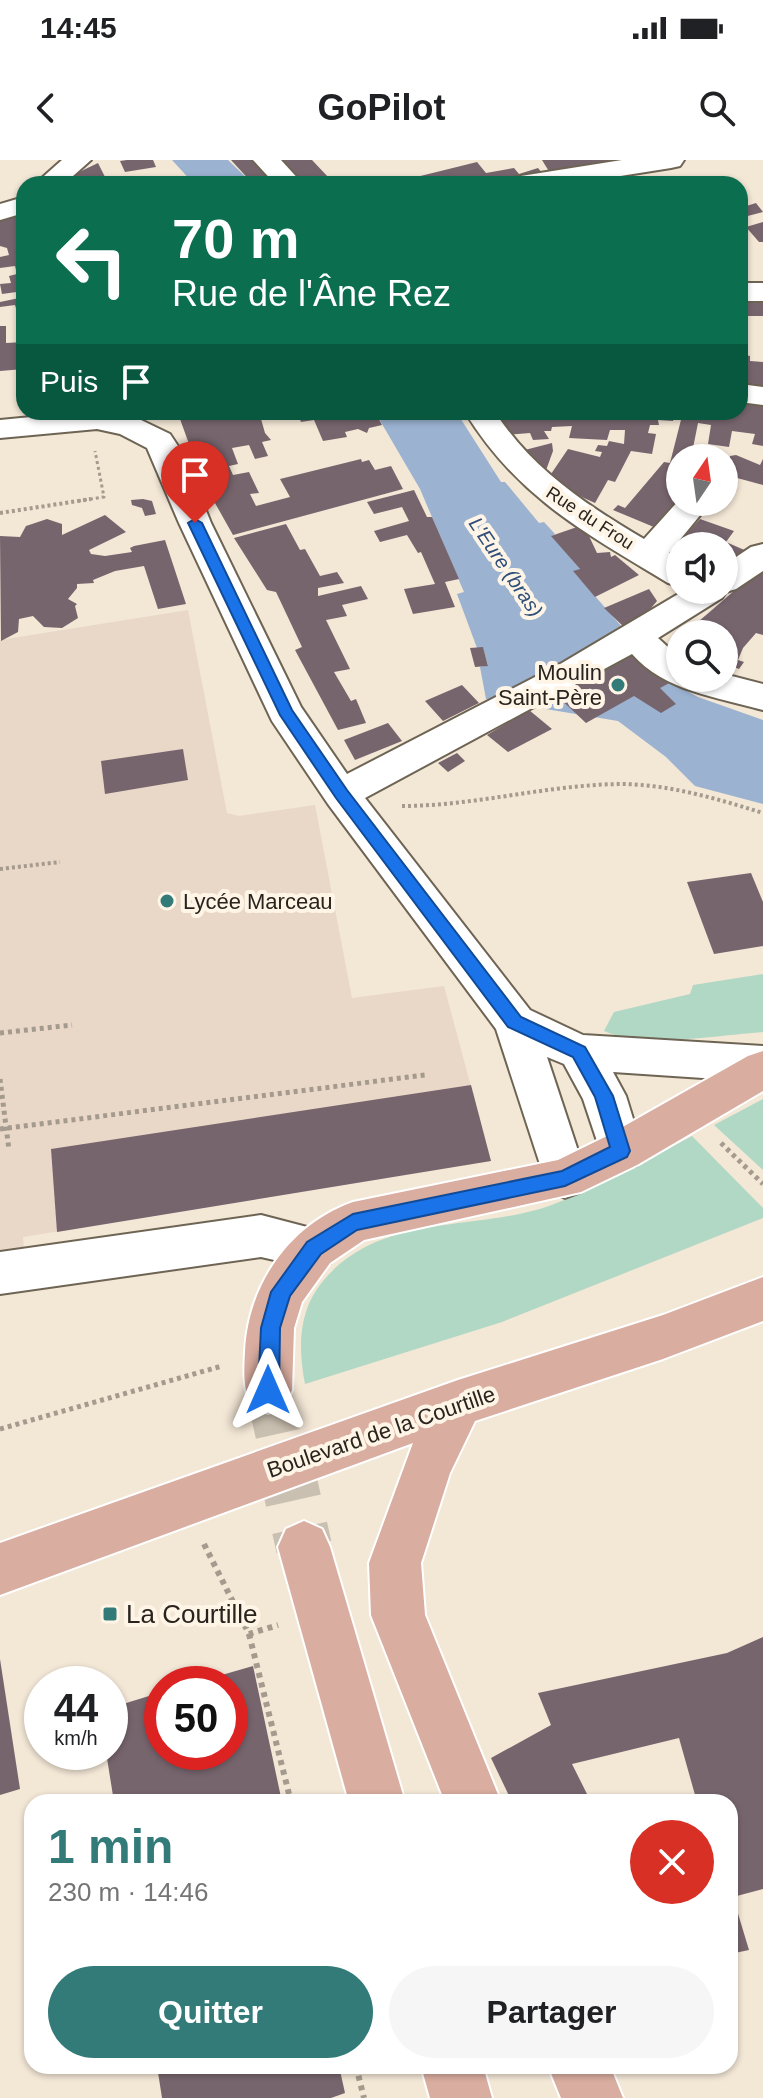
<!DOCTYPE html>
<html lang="fr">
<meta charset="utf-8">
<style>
:root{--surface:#fff;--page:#f6f6f6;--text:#202124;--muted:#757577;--accent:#327b78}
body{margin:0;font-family:Arial,sans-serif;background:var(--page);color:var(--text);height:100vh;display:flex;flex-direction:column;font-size:30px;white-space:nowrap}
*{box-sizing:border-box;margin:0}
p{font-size:26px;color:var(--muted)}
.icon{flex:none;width:44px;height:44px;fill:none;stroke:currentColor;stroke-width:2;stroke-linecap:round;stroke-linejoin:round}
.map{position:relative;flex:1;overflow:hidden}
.panel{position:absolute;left:24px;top:1634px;width:714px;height:280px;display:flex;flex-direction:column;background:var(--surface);border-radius:24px;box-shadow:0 2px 6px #0004}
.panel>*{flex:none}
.hud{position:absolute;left:16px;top:16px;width:732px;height:244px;border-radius:24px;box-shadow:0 2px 6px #0004;background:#0b6e4f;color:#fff;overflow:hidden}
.needle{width:52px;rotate:13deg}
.buttons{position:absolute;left:666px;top:284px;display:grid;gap:16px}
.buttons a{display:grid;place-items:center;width:72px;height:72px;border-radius:50%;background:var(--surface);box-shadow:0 2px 6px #0004;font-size:40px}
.speed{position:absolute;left:24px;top:1506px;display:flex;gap:16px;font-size:40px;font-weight:700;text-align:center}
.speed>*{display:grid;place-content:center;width:104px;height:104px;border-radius:50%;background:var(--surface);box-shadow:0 2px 6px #0004;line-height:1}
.speed small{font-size:20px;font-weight:400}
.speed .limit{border:12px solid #d22;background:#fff;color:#111}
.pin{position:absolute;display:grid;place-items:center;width:68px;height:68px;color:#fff;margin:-82px -34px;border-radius:50% 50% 50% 0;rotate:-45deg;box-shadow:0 0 8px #0007}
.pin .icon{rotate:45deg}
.me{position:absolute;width:88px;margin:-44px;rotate:0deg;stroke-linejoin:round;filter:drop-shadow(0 0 6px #0008)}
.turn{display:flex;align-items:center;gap:28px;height:168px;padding:0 24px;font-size:36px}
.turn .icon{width:104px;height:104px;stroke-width:2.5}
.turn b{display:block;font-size:56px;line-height:68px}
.then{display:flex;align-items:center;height:76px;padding:0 24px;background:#0003;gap:16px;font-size:30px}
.round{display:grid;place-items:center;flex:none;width:84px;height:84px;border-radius:42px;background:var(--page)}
.headline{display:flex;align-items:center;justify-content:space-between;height:136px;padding:0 24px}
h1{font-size:48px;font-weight:800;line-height:60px;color:var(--accent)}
.primary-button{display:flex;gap:16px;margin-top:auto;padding:16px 24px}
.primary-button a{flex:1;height:92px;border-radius:48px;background:var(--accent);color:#fff;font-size:32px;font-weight:800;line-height:92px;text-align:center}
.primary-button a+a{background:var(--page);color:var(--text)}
.status{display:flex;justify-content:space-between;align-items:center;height:56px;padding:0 40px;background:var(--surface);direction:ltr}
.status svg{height:22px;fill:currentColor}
header{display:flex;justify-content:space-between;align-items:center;height:104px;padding:0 24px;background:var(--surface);font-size:36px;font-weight:800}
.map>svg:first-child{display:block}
.education{fill:#e9d8c8}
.green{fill:#b1d8c5}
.water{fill:#9bb2d1;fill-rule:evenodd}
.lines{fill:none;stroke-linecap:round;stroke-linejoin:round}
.river{fill:#9bb2d1;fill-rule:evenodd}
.building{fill:#77656e}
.major-tunnel-far1{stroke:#cac0b1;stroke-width:45;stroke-dasharray:45 22;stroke-linecap:butt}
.major-tunnel{stroke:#cac0b1;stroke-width:56;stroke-dasharray:56 28;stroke-linecap:butt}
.minor-casing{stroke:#6e6454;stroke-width:4}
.major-casing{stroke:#fff;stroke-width:4}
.path-far3{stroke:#a49b8e;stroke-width:3;stroke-dasharray:3 3;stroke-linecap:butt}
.path-far2{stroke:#a49b8e;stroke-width:4;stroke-dasharray:3 3;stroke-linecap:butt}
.path-far1{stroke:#a49b8e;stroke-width:5;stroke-dasharray:4 4;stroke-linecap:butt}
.path{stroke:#a49b8e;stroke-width:6;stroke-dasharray:5 5;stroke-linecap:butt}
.minor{fill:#fff;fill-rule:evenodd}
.major{fill:#d9ada0;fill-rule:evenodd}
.route{fill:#1a73e8;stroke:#114b97;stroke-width:2}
.poi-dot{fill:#327b78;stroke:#fff5e7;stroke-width:3}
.labels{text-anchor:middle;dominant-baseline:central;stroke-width:8;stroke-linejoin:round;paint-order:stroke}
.far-street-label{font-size:18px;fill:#28231d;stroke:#fff5e7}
.far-water-label{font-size:20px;font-style:italic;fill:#2f4e79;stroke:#fff5e7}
.poi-label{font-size:22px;fill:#28231d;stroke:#fff5e7;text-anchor:end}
.street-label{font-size:22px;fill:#28231d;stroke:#fff5e7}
.near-poi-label{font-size:26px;fill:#28231d;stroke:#fff5e7;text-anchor:start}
</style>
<div class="status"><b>14:45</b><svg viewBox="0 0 49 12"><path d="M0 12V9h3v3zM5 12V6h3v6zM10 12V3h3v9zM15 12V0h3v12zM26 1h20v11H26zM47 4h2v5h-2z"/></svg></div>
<header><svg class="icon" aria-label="back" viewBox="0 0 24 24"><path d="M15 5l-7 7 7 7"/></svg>GoPilot<svg class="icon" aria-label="search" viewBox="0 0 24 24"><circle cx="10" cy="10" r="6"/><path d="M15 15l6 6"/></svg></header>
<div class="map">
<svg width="763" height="1938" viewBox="0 0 763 1938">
<rect width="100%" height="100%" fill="#f3e7d6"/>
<!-- education -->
<polygon class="education" points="188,450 227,653 239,656 315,645 352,838 444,826 491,1001 23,1077 24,1089 0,1093 0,480"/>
<!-- green -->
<g class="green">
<path d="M763,814V872C719,875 644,889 604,871L614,852L690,834L693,825Z"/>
<polygon points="763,939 763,1010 714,965"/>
<path d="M692,976L763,1048V1058L502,1162L305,1224C298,1187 298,1151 323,1121C381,1052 473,1072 549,1046C599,1028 646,1000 692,976Z"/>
</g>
<!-- water -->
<g class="water">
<polygon points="172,0 228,0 253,24 194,24"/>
<path d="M375,252H461L457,253L501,322H505L539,363L544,362L555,374L552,376L580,409L574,412L670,522L698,537L763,560V644L695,626L666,597L618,561L486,539L480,507L488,505L483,488H477L457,434L464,432L420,329ZM661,528L692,562L656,551H634Z"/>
</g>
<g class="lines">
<!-- river -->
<polygon class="river" points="571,465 594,471 763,580 763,630 717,617 548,503 538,487 548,471"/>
</g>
<!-- building -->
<g class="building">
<polygon points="127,0 153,0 156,7 125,12 120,1"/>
<polygon points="231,0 255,0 277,24 253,24"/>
<polygon points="278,0 312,0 329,18 318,21 320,24 298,24"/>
<polygon points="542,0 608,0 611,5 550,13"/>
<polygon points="477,2 486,13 514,8 519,14 538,8 543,14 485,24 388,24"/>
<polygon points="98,3 106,19 79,24 75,14"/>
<polygon points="756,43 763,52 740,58 740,54 744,53 740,48"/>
<polygon points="24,55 24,131 2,134 0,124 11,123 9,116 17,114 15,106 0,108 0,97 9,95 7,88 0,86 0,60"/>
<polygon points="763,62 763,82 759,82 746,67"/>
<polygon points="24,137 24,164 21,164 15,145 0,147 0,142"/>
<polygon points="763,137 763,156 740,156 740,138"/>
<polygon points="0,166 6,166 6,183 24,182 24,209 0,211"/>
<polygon points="740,194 750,196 750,201 763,202 763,227 740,224"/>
<polygon points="740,239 763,242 763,286 752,284 755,274 732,271 729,287 708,284 711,265 698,263 691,298 680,298 680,342 687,342 661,370 613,350 618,345 625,348 664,302 670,303 683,252 740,252"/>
<polygon points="208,252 259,252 265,273 271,280 262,282 268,296 255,299 249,285 232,288 238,304 229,306 233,315 249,312 259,333 250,334 256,346 290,337 280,319 361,299 362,302 369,300 375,310 391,306 403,329 233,375 202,320 180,259 186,255"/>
<polygon points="297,252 375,252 382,265 369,268 367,273 358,269 345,272 347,277 323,281 314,260 301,262"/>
<polygon points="486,252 676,252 673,261 658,260 659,265 650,265 648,273 656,274 652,294 631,291 615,322 608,320 595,343 542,319 517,292 552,283 553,291 545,313 551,314 568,289 600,297 602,292 595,291 598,285 607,286 609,281 624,284 625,270 610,270 607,280 569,278 572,266 552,267 551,271 544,271 549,279 533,280 530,273 505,275"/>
<polygon points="736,295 760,305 763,299 763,325 726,315 730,296"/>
<polygon points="414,330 427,357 432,357 459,419 445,422 455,447 413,454 404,429 435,424 421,392 418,393 407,375 380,382 374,371 409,361 402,347 374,354 367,342"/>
<polygon points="143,339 152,341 156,354 145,356 142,348 132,345 131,340"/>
<polygon points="105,355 126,372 89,390 91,394 105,396 132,392 130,388 134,386 165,380 186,444 158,449 144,406 115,411 93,420 94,423 77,424 77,428 68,439 77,444 75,446 78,458 62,468 44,467 33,456 19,459 18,472 1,481 0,376 20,377 26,366 47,359 62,364 62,375"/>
<polygon points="700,359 734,371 726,382 749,392 735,399 724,395 724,386 702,386 682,378"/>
<polygon points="286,364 300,390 305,389 320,416 337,412 344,423 318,428 318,436 361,426 368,439 342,445 347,456 326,460 350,509 334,512 351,541 356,539 366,563 338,570 295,490 302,487 276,432 267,430 234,378"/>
<polygon points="577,367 589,376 597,393 610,392 611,397 615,395 639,415 595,437 573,411 580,409 551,376"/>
<polygon points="763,406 763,475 756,473 743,488 738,500 744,502 739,509 724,503 724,474 684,474"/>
<polygon points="649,429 657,441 643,458 626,469 604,448"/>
<polygon points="483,487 488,506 475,507 470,488"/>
<polygon points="642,488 675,520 660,528 676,544 661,553 634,536 586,563 555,534"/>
<polygon points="462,525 479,543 443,561 425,541"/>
<polygon points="529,550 552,569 508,592 487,575"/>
<polygon points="388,563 402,581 355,600 344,580"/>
<polygon points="183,589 188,620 105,634 101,601"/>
<polygon points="457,593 465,601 448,612 438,603"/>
<polygon points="751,713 763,742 763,786 714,794 687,722"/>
<polygon points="471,925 491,1001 57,1072 51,989"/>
<polygon points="763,1477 763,1729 733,1737 749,1790 730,1794 730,1642 697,1642 679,1578 572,1604 591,1642 512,1642 491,1598 551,1565 538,1533 727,1493"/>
<polygon points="0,1499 20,1629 0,1635"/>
<polygon points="253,1506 282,1642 114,1642 106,1592 110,1592 110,1548 162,1532 162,1592 230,1592 230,1524 194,1523"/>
<polygon points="157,1906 339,1906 345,1933 331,1938 162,1938"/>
</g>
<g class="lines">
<!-- major-tunnel-far1 -->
<polyline class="major-tunnel-far1" points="268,1230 281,1288"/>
<!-- major-tunnel -->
<polyline class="major-tunnel" points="281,1286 304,1387"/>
<!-- minor casing -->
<g class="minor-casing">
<g id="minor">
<polygon points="62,0 91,0 64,24 35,24"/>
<polygon points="253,0 281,0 303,24 275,24"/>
<polygon points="622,0 684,0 680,6 671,8 570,24 508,24 512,18 521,16"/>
<polygon points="24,37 24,53 0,60 0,44"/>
<rect x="740" y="123" width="23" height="18"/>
<polygon points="740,224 763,227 763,245 740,242"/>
<path d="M83,252H103L141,260L170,274L184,295L211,363L301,547L347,614L562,503L685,430H724V405L751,387L763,384V411L736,429L726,432L722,438L658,478L680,498V518H724V514L763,524V550C717,537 664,531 632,494L365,638L530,850L583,875L763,886V922L613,912L626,936L643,991L637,1005L621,1010L605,1005L583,939L564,904L547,897L587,1018L581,1032L565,1038L549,1032L496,869L328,644L272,561L179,363L147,288L120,274L97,269L0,278V260Z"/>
<path d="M465,252H495C532,309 586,345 644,379L680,339V342H711L669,393L680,400V426L668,423C584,372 518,338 465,252Z"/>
<polygon points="261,1055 330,1073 337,1088 330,1103 314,1109 261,1097 0,1134 0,1092"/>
</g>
</g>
<!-- major casing -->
<g class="major-casing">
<g id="major">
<path d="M763,891V931L637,1005L581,1032L364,1080L330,1103L302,1142L294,1168L292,1230L285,1246L268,1253L251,1246C243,1228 244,1212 245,1192C248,1125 289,1065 353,1042L558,1000L605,977L748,896Z"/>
<polygon points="763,1117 763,1161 663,1199 475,1261 450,1313 421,1403 425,1455 501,1642 445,1642 371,1455 369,1403 413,1283 0,1435 0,1383 458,1220 663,1155"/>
<polygon points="304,1361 322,1369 330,1387 405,1642 349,1642 278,1387 286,1369"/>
<polygon points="421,1906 483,1906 492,1938 430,1938"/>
<polygon points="548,1906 610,1906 623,1938 561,1938"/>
</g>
</g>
<!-- path-far3 -->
<polyline class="path-far3" points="78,341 104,337 95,291"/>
<!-- path-far2 -->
<g class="path-far2">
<polyline points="0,353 91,339"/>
<path d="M402,646C477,646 549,624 624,624C671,625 718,639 763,653"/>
<polyline points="0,709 60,702"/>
</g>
<!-- path-far1 -->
<g class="path-far1">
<polyline points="0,873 72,865"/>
<polyline points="0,919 9,990"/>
<polyline points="0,969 425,915"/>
<polyline points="721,983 763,1024"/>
<polyline points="0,1269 222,1206"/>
</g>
<!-- path -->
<g class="path">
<polyline points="204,1384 249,1474 278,1465"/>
<polyline points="249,1474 291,1642"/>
<polyline points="356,1906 364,1938"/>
</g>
<!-- minor -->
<use href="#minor" class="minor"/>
<!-- major -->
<use href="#major" class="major"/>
</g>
<!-- route -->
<polygon class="route" points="195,359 202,363 292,550 347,630 521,857 585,887 613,936 630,991 627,997 565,1026 357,1070 321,1094 290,1136 280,1168 279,1230 276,1237 268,1240 261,1237 258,1230 261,1168 271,1132 307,1082 353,1054 562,1011 610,987 595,937 573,897 508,867 336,638 280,555 188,363"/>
<!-- markers -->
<g class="poi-dot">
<circle cx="618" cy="525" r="8"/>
<circle cx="167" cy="741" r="8"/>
<rect x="102" y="1446" width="16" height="16" rx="4"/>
</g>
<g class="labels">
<!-- far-street labels -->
<g class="far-street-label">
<text transform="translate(590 358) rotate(33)">Rue du Frou</text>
</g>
<!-- far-water labels -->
<g class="far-water-label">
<text transform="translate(506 407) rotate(56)">L'Eure (bras)</text>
</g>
<!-- poi labels -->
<g class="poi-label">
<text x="602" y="512">Moulin<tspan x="602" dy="25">Saint-Père</tspan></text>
<text x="183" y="741" text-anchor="start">Lycée Marceau</text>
</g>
<!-- street labels -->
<g class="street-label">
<text transform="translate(381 1272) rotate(-19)">Boulevard de la Courtille</text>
</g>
<!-- near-poi labels -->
<g class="near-poi-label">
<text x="126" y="1454">La Courtille</text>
</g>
</g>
</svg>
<div class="buttons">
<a><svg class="needle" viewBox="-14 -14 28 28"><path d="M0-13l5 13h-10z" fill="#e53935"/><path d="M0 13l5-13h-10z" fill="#757577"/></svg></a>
<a><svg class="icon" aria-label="sound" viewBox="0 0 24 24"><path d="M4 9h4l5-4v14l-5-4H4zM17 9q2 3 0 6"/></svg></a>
<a><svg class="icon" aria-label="search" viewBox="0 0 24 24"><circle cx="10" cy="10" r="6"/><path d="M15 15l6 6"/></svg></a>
</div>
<div class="speed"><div>44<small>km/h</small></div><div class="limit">50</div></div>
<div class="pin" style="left:195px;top:363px;background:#d93025"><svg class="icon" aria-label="arrive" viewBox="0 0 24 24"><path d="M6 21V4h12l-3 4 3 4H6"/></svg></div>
<svg class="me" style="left:268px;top:1230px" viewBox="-20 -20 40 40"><path d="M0-17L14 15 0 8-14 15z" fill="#1a73e8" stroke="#fff" stroke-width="4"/></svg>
<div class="hud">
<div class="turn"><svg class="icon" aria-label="left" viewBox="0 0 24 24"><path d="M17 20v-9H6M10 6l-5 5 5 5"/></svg><div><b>70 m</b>Rue de l'Âne Rez</div></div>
<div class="then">Puis<svg class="icon" aria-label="arrive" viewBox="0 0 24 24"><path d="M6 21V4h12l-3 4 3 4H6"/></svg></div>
</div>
<section class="panel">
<div class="headline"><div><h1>1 min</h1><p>230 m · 14:46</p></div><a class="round" style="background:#d93025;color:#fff"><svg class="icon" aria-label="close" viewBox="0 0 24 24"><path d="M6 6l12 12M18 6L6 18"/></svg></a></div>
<div class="primary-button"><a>Quitter</a><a>Partager</a></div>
</section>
</div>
